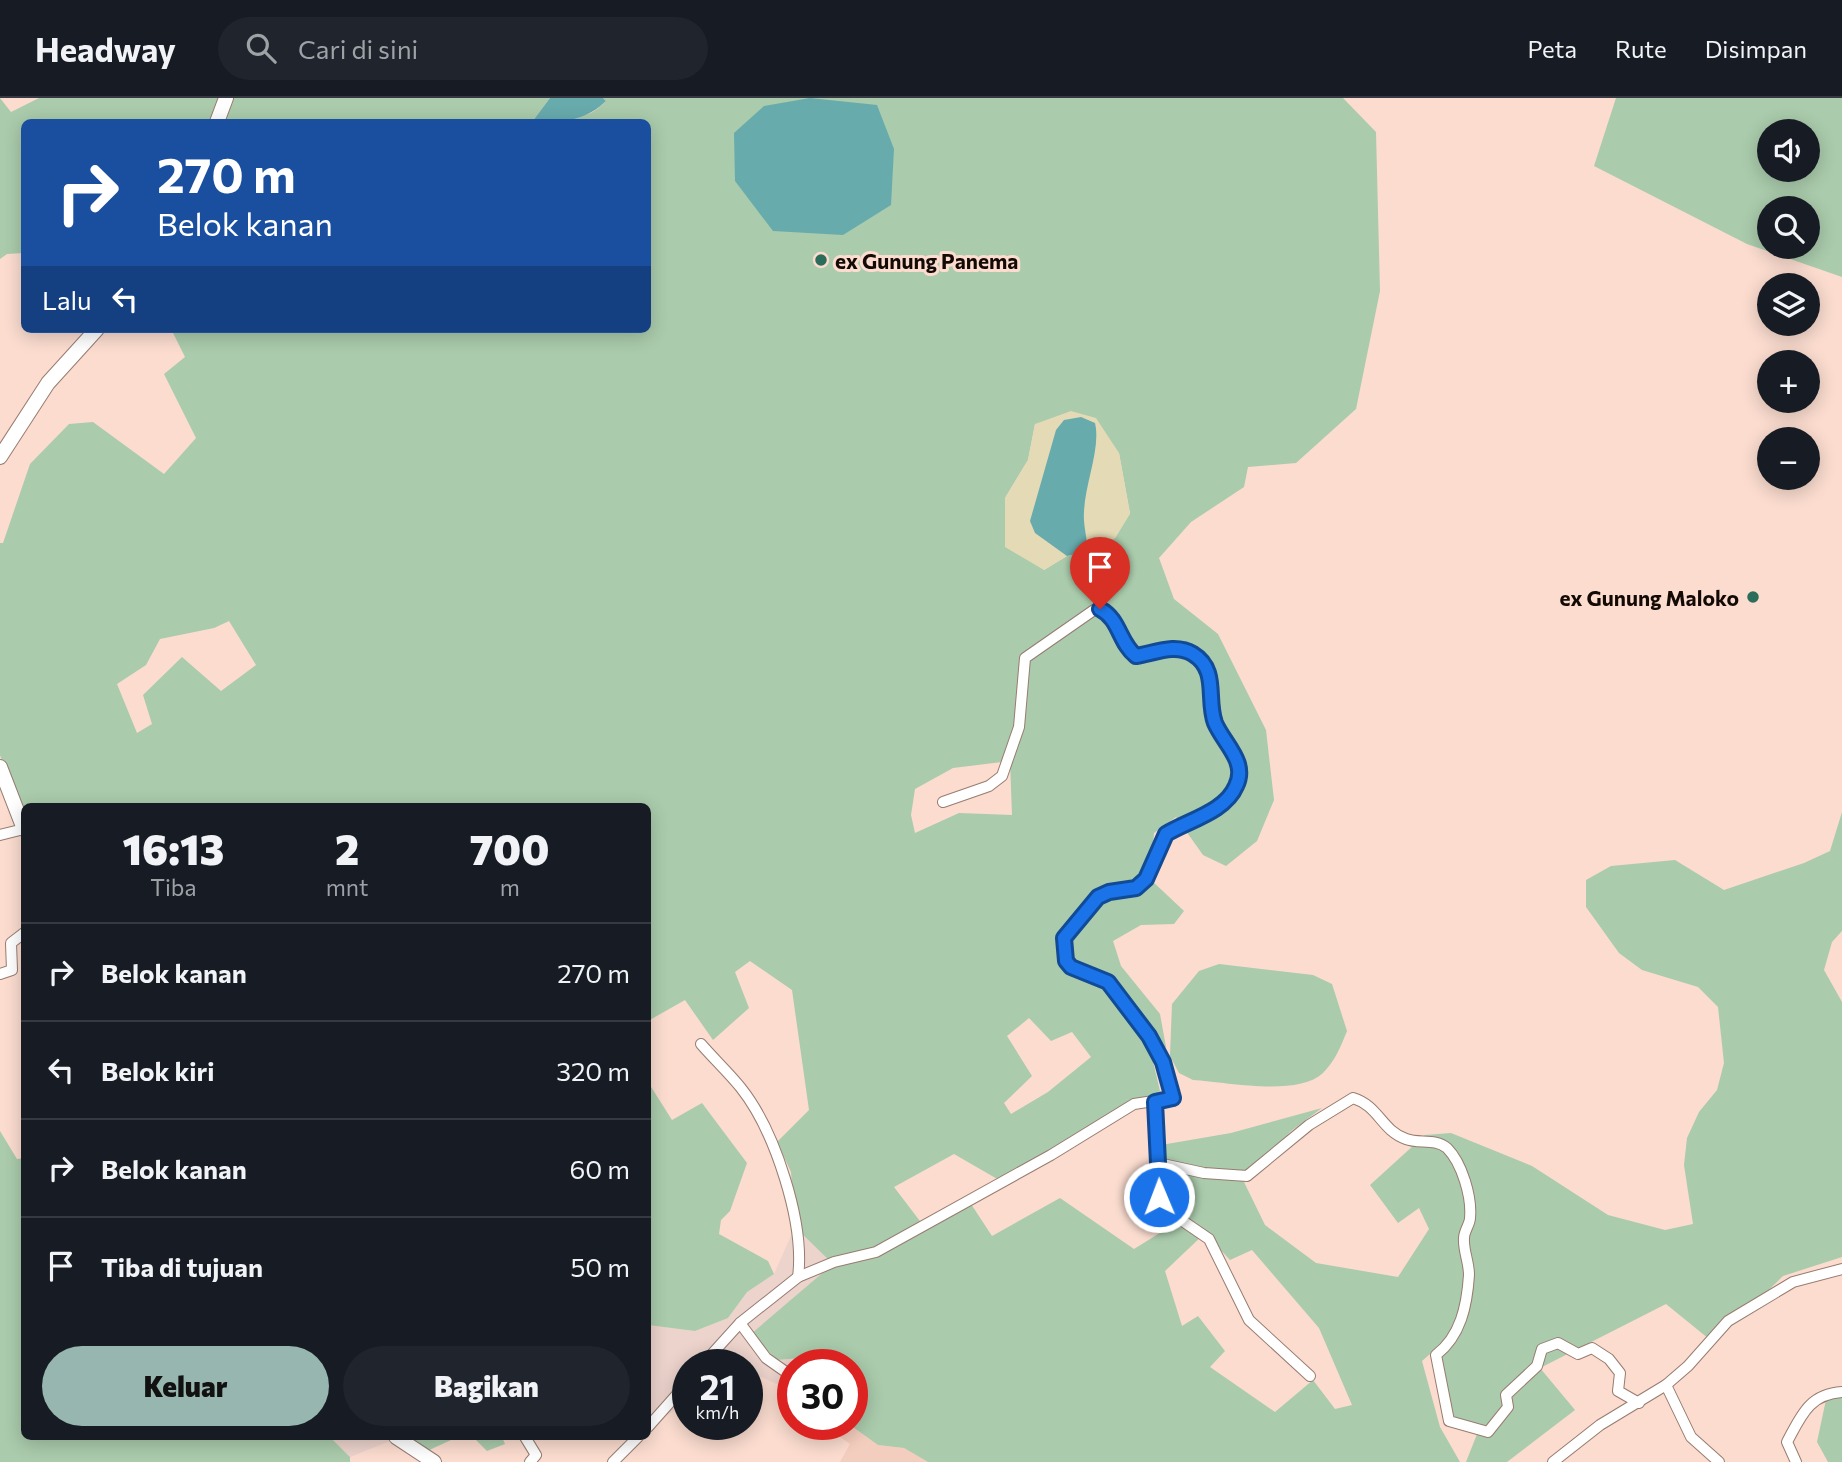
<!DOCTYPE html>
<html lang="id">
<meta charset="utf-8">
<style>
:root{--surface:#171b24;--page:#20242c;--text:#f1f3f6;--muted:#9ea1a6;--line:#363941;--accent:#98b6b0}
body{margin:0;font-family:Commissioner,sans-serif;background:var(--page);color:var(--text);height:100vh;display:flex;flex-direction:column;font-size:26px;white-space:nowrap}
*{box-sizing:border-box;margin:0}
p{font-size:23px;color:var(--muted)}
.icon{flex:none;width:38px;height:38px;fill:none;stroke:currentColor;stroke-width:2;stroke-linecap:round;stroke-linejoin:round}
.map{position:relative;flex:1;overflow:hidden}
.details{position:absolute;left:21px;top:705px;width:630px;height:637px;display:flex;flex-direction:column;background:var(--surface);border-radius:10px;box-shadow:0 4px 18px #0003}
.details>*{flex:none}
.top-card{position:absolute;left:21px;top:21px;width:630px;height:214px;border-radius:10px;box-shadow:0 4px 18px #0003;background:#1a4fa0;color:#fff;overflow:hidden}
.controls{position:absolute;left:1757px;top:21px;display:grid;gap:14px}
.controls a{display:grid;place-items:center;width:63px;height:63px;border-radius:50%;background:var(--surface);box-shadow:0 4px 18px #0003;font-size:35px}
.speed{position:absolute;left:672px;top:1251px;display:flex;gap:14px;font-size:35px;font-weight:700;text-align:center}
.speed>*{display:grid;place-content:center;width:91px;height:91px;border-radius:50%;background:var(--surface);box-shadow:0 4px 18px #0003;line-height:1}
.speed small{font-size:18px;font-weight:400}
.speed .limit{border:10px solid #d22;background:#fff;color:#111}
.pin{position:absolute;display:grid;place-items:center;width:60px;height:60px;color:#fff;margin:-72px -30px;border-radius:50% 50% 50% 0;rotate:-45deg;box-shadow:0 0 7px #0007}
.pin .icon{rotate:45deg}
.me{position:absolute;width:77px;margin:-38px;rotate:359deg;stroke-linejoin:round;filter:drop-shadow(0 0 5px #0008)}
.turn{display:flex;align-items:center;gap:24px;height:147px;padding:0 21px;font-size:32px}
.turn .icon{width:91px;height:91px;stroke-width:2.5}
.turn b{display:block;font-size:49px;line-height:60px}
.then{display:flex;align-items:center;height:66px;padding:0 21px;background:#0003;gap:14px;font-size:26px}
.eta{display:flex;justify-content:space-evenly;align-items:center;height:119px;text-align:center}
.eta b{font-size:42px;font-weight:800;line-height:49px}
.button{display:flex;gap:14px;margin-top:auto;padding:14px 21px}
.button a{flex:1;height:80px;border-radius:42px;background:var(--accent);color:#111;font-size:28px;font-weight:800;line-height:80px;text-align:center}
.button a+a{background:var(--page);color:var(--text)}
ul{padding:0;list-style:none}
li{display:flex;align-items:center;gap:21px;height:98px;padding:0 21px;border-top:2px solid var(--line)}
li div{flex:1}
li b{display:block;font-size:26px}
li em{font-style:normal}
header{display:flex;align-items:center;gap:42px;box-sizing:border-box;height:98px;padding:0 35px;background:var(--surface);border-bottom:2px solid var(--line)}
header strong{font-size:33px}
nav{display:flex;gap:38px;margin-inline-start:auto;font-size:24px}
.search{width:490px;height:63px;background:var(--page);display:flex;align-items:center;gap:18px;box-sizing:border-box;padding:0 24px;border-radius:38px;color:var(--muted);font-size:26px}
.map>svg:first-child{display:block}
.industrial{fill:#ecd3cc}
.built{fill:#f3cdbd}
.green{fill:#aacbac;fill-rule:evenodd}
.sand{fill:#e4dab5}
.water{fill:#68abad}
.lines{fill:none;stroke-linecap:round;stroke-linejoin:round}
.minor-casing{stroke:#977c70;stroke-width:12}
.major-casing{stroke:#977c70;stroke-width:16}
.minor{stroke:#fff;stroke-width:10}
.major{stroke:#fff;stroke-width:14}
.route-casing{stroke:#114b97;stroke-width:18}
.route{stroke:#1a73e8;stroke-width:12}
.poi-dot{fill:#2c6c5a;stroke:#fbdccf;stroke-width:2.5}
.labels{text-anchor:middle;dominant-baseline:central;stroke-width:6;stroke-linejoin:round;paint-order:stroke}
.poi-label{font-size:21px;font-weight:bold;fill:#130905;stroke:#fbdccf;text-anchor:start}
</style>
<header>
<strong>Headway</strong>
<div class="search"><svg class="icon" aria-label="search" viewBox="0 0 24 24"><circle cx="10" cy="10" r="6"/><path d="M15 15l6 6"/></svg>Cari di sini</div>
<nav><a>Peta</a><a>Rute</a><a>Disimpan</a></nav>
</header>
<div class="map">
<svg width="1842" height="1364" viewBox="0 0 1842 1364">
<rect width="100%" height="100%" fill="#fbdccf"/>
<!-- industrial -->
<g class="industrial">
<polygon points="795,1129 834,1166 777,1262 824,1258 828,1267 793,1267 793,1293 756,1277 747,1290 747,1267 688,1267 688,1304 648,1329 648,1227 695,1233 728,1220 747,1194 774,1176"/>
<polygon points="330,1339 400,1339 350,1359"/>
</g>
<!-- built -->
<polygon class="built" points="837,1327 850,1327 878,1347 904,1350 928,1364 840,1364 850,1346 832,1333"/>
<!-- green -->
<g class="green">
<polygon points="0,0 11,14 39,0 550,0 532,24 24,24 24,155 7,156 0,161"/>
<path d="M603,0H1343L1376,34L1380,193L1356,311L1296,365L1248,369L1244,389L1191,424L1159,460L1174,501L1218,536L1266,632L1274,702L1257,743L1226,768L1203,757L1176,719L1154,735L1150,781L1184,813L1174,826L1141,827L1113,843L1121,868L1160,916L1166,949L1152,959L1160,993L999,1082L954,1056L894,1089L926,1131L971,1106L992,1138L1060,1100L1134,1151L1184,1120L1186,1066L1161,1060V1047L1231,1035L1322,1010L1291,1033L1244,1084L1265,1127L1316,1165L1398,1179L1429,1131L1419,1110L1398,1125L1370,1087L1425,1037L1451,1035L1532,1068L1608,1117L1665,1132L1693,1126L1684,1067L1687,1040L1699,1014L1717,992L1724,965L1718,909L1698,889L1642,872L1619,855L1586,809V782L1611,768L1675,762L1724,792L1804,765L1830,753L1842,714V833L1832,844L1824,872L1842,904V1159L1783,1178L1714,1245L1666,1206L1540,1270L1575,1312L1507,1364H1466L1481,1326L1456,1323L1430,1256L1422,1263L1440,1329L1460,1364H928L904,1350L878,1347L850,1327L852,1267H828L824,1258L777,1262L751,1236L833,1166L795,1129L791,1074L777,1044L809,1012L792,892L750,863L735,874L749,910L713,942L685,902L648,923V709H24V727L0,657V445H3L30,366L69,326L93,324L164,376L196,340L164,276L185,259L171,231H648V24H561C580,12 585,25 606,3ZM1035,326L1119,355L1130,415L1115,440L1088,453L1067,458L1044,472L1005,400L1028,362ZM229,523L256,567L221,593L182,559L143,597L152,626L137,635L117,586L146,567L160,541L214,530ZM1010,663L1012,717L959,715L915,735L911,717L915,691L953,670ZM1029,920L1051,943L1072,934L1091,959L1048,994L1011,1016L1004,1005L1032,978L1007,938ZM1205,1135L1230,1162L1252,1152L1319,1230L1352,1307L1335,1311L1313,1282L1275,1314L1210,1269L1225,1253L1198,1218L1182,1228L1165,1173Z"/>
<path d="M1616,0H1842V179L1747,146L1594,68ZM1769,33H1808V72H1769ZM1769,110H1808V149H1769Z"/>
<path d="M1219,866L1313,877L1332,886L1347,933C1341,948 1335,963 1323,975C1298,999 1226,984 1193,982L1179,975L1170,958L1172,906L1199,873Z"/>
<polygon points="648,984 672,1022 702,1005 747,1065 730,1113 721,1122 719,1136 768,1163 774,1176 747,1194 728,1220 695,1233 648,1227"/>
<polygon points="0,1033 17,1061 24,1060 24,1339 330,1339 350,1359 350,1364 0,1364"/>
<polygon points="1827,1297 1842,1300 1842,1364 1828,1364 1817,1344"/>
<polygon points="399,1339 502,1339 505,1346 487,1353 476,1342 451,1342 425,1354"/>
</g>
<!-- sand -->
<polygon class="sand" points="1071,313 1096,320 1119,355 1130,416 1115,440 1088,453 1067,458 1044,472 1005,449 1005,400 1028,362 1035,326"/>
<!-- water -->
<g class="water">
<path d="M550,0H603L606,3C586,23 559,25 532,24Z"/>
<polygon points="810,0 877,7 894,51 891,107 843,137 773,133 735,83 734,35 764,8"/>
<path d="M1081,319L1095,325C1101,350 1085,385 1084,414C1083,426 1087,440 1088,453L1067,458L1035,435L1030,423L1056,332L1064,322Z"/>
</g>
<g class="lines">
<!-- minor casing -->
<g class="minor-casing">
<g id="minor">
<polyline points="0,737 24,731"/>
<polyline points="0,876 12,872 11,845 24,835"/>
<path d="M701,946C714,961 729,975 741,990C775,1033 805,1125 798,1179"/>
<polyline points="1155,1004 1158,1065 1156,1088 1159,1099 1171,1115 1209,1141 1249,1222 1310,1278"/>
<path d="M1158,1065L1204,1075L1247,1078L1309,1027L1353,1000C1379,1008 1381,1032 1406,1041C1419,1046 1435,1040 1447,1050C1462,1065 1472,1099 1470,1120C1470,1126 1464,1133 1464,1140C1463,1152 1469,1164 1469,1177C1467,1207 1461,1238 1436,1257L1449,1323L1488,1334L1508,1309L1506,1297L1537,1268L1542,1251L1558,1245L1578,1256L1592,1250L1609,1261L1620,1275L1618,1293L1639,1305"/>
<polyline points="740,1225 766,1260 793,1279"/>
<path d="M702,1267L740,1225L798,1179L834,1164L876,1154L1051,1057L1134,1006L1173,1000L1163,964L1149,938L1108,884L1071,869L1063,848C1066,830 1093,797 1111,794C1119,792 1129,794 1137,789C1157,777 1151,748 1168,734C1190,717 1232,715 1239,682C1243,658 1222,644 1215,624C1210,611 1214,595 1211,581C1202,541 1164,554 1136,557L1109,515L1094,512L1025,560L1019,629L1002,678L989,688L943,704"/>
<polyline points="1666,1287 1691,1339 1719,1364"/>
<polyline points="648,1329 688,1284"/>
<polyline points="525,1339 536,1357 530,1364"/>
<polyline points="613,1364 638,1339"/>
<polyline points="1553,1364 1600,1327 1666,1287 1688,1268 1728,1223 1793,1184 1842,1171"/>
<path d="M1796,1364L1787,1344C1801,1318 1809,1296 1842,1294"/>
</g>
</g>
<!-- major casing -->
<g class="major-casing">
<g id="major">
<polyline points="217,24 226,0"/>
<polyline points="0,359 48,285 97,231"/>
<polyline points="0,669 24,731"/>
<polyline points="396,1339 434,1364"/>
</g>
</g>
<!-- minor -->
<use href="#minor" class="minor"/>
<!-- major -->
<use href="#major" class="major"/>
</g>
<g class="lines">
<!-- route casing -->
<g class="route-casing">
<path id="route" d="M1100,511C1120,521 1119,545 1136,558C1155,555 1175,545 1193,556C1219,572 1206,601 1215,625C1224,646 1248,664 1236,688C1225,714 1189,722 1166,736L1146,781L1136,790L1109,794L1098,799L1064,840L1066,863L1071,869L1108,884L1149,938L1163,964L1173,1000L1155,1004L1158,1065L1156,1088L1159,1099"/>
</g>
<!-- route -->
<use href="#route" class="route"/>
</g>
<!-- markers -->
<g class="poi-dot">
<circle cx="821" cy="162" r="7"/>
<circle cx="1753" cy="499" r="7"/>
</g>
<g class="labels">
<!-- poi labels -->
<g class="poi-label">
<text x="835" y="162">ex Gunung Panema</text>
<text x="1739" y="499" text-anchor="end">ex Gunung Maloko</text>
</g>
</g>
</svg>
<div class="controls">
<a><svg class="icon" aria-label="sound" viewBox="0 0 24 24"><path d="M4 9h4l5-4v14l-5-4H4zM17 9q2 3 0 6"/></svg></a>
<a><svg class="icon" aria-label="search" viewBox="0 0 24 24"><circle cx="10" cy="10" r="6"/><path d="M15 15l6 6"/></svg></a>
<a><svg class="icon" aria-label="layers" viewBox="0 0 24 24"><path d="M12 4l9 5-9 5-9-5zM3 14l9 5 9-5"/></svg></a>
<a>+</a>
<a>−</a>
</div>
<div class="speed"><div>21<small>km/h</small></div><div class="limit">30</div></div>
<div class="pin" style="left:1100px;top:511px;background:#d93025"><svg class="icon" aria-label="arrive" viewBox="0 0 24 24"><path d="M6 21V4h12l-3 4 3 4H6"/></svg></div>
<svg class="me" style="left:1159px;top:1099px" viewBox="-20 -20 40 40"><circle r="17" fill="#1a73e8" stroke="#fff" stroke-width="3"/><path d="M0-11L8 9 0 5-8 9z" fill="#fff"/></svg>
<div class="top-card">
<div class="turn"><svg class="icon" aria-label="right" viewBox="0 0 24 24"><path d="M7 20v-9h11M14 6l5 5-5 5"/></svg><div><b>270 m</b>Belok kanan</div></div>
<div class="then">Lalu<svg class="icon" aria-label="left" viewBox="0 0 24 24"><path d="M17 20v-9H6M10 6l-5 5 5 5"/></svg></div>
</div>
<section class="details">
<div class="eta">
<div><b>16:13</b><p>Tiba</p></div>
<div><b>2</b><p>mnt</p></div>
<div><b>700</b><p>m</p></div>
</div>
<ul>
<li><svg class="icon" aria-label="right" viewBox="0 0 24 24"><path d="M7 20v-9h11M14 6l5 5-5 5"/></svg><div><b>Belok kanan</b></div><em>270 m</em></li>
<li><svg class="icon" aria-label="left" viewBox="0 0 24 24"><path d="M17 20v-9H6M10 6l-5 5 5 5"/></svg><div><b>Belok kiri</b></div><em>320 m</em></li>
<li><svg class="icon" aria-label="right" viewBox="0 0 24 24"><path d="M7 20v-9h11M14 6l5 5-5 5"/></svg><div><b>Belok kanan</b></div><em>60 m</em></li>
<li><svg class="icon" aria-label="arrive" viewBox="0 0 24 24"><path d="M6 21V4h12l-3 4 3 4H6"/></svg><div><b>Tiba di tujuan</b></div><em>50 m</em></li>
</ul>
<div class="button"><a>Keluar</a><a>Bagikan</a></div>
</section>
</div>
